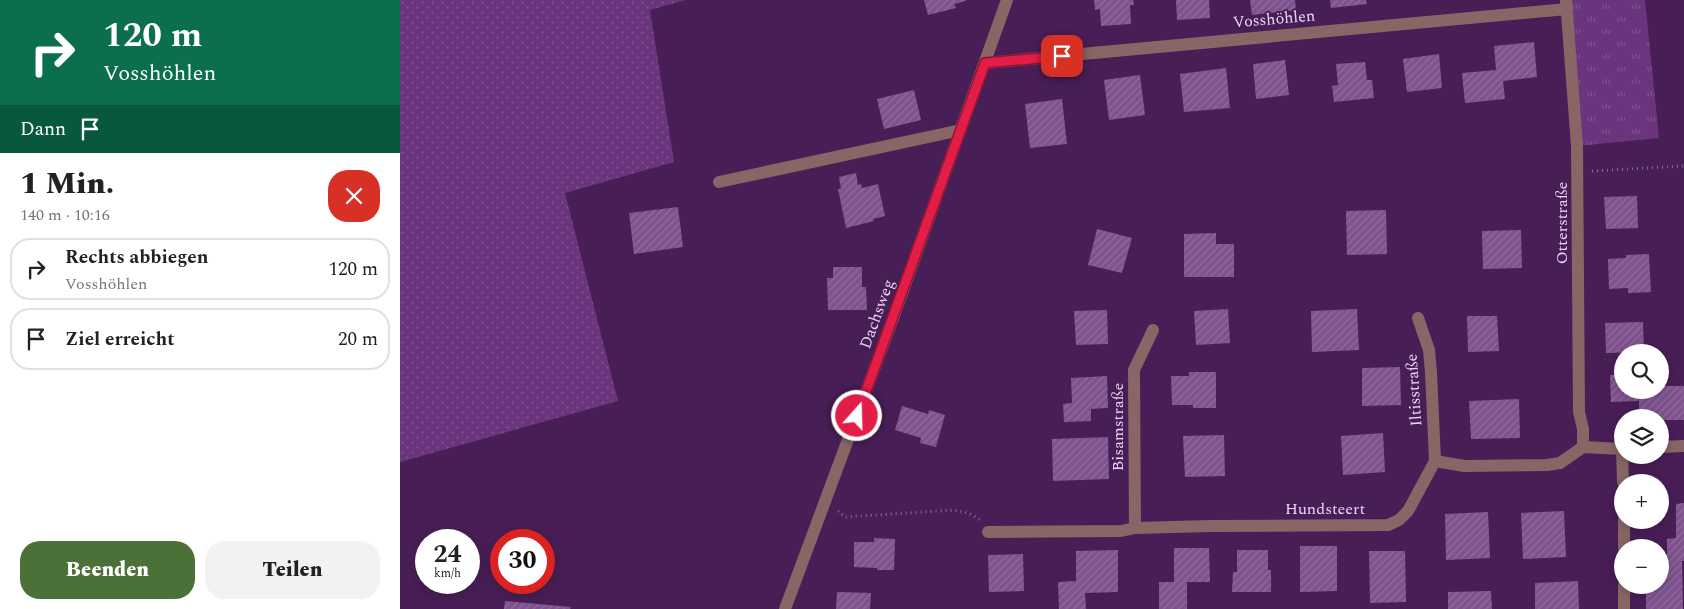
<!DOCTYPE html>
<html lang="de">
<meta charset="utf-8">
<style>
:root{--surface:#fff;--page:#f2f2f2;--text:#222;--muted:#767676;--line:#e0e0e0;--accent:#4b7138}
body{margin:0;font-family:Spectral,serif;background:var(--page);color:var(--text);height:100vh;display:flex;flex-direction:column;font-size:19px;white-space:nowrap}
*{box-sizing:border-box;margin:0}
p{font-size:16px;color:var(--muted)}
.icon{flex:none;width:28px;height:28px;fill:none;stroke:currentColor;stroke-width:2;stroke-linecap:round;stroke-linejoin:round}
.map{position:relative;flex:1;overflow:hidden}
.drawer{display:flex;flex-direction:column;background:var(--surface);width:400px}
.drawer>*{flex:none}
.top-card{background:#0b6e4f;color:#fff;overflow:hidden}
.tools{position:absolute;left:1214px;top:344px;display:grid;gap:10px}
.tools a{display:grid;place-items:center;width:55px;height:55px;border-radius:50%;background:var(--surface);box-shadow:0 2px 12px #0003;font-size:25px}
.speed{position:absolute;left:15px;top:529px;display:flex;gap:10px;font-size:25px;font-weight:700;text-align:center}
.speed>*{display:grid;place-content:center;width:65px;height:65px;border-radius:50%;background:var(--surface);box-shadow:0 2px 12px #0003;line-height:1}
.speed small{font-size:12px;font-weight:400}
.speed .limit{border:8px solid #d22;background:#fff;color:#111}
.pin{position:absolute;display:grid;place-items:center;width:42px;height:42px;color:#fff;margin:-21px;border-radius:10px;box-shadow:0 2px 8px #0006}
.me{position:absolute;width:55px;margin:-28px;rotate:20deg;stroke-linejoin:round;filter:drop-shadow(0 0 4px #0008)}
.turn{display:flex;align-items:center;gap:18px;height:105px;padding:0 20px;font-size:22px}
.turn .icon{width:65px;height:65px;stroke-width:2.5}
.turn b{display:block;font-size:35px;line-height:42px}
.then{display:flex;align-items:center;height:48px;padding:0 20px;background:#0003;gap:10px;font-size:19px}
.round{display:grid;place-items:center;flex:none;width:52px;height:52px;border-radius:20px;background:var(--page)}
.summary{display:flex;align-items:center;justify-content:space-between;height:85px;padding:0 20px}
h1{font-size:30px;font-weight:800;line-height:38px}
.action{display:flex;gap:10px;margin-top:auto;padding:10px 20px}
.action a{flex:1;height:58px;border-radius:20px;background:var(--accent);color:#fff;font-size:20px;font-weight:800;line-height:58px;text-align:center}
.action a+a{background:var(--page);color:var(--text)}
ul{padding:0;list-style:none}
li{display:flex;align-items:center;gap:15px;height:62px;margin:0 10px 8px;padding:0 10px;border:2px solid var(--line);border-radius:20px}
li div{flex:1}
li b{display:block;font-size:19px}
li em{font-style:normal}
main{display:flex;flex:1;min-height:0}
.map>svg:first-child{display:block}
.grass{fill:url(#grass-dots)}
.park{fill:url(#park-tufts)}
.building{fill:url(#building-hatch)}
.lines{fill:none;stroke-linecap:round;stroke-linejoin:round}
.path{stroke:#8c6998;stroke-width:3;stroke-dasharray:1 4;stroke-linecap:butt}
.minor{stroke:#896566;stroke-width:12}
.route-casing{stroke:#92132f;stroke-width:12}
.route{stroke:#e11d48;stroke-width:9}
.labels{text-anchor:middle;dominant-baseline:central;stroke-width:4;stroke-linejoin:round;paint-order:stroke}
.street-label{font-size:16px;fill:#edd5f6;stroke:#481e56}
</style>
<main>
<section class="drawer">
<div class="top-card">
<div class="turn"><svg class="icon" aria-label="right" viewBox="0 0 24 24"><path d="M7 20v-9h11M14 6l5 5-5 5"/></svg><div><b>120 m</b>Vosshöhlen</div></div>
<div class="then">Dann<svg class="icon" aria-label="arrive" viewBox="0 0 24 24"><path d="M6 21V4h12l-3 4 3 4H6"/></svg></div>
</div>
<div class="summary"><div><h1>1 Min.</h1><p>140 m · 10:16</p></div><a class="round" style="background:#d93025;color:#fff"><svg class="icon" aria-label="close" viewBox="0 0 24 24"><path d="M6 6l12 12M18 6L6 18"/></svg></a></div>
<ul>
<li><svg class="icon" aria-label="right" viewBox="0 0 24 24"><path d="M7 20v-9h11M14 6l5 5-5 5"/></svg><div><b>Rechts abbiegen</b><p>Vosshöhlen</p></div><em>120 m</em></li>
<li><svg class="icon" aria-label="arrive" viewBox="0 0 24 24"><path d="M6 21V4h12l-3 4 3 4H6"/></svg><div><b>Ziel erreicht</b></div><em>20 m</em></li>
</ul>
<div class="action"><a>Beenden</a><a>Teilen</a></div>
</section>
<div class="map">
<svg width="1284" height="609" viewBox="0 0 1284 609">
<defs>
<pattern id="grass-dots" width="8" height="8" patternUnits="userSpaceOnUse" patternTransform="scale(1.25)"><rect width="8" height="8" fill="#6a357d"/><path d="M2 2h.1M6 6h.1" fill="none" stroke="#805190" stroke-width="1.8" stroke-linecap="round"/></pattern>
<pattern id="park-tufts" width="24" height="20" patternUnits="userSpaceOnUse" patternTransform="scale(1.25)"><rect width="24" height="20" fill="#6a357d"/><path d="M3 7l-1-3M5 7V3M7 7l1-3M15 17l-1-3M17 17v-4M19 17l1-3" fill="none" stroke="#805190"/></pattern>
<pattern id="building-hatch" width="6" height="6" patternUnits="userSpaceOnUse" patternTransform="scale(1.25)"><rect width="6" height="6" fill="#7e528e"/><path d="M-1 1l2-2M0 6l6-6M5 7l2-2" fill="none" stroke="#916a9e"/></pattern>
</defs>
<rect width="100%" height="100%" fill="#481e56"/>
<!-- grass -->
<polygon class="grass" points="0,0 286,0 250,10 274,162 165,193 218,401 0,462"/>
<!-- park -->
<polygon class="park" points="1166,0 1245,0 1259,138 1177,146"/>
<!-- building -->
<g class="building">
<polygon points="524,0 566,0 566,1 554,4 556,8 528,15"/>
<polygon points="694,0 733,0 734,5 730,5 731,24 701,26 700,9 695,10"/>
<polygon points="776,0 809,0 810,18 777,20"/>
<polygon points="850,0 895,0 896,10 852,15"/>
<polygon points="930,0 966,0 967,4 931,8"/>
<polygon points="1134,42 1137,77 1103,81 1105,99 1065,103 1062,73 1096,70 1094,46"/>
<polygon points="1039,54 1042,88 1007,92 1003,59"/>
<polygon points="885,60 889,95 856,99 853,64"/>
<polygon points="965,62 967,80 972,80 974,98 934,102 932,86 938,85 936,64"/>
<polygon points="826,68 830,108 784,112 780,74"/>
<polygon points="740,75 745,115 709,120 704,80"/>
<polygon points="514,90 521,120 484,129 477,99"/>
<polygon points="662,99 667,144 630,148 625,104"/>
<polygon points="456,173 458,185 461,184 462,188 478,184 485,216 473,219 474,221 446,228 438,189 441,189 439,177"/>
<polygon points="1237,196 1238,228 1206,229 1204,197"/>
<polygon points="278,207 283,247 234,254 229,213"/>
<polygon points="986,210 987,254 947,255 946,211"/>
<polygon points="697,229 732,238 722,273 688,265"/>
<polygon points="1121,230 1122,268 1083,269 1082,231"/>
<polygon points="816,233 816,244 834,244 834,277 784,277 784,234"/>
<polygon points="1249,254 1251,292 1228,293 1228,288 1209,289 1208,259 1226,258 1226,255"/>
<polygon points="433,267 462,267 462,287 466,287 467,310 428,310 427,278 433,278"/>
<polygon points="828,309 830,343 796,345 794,311"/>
<polygon points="957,309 959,350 912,352 911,311"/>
<polygon points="707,310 708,344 676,345 674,311"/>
<polygon points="1067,316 1097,316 1099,351 1068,352"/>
<polygon points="1243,322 1244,352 1206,353 1205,323"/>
<polygon points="1000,367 1001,405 962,406 962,368"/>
<polygon points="789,372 816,372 816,408 793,408 793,405 772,405 771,376 789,376"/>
<polygon points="1222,374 1222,390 1260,390 1260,386 1284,386 1284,420 1260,420 1260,418 1239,418 1239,401 1211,402 1210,375"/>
<polygon points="707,376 708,408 691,409 691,421 664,422 663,404 672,403 671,378"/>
<polygon points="1119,399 1120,438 1071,439 1069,401"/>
<polygon points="502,406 528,414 529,410 545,415 536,447 520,443 521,438 495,430"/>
<polygon points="983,433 985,472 943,475 941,436"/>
<polygon points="824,435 825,476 785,477 783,436"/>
<polygon points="708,437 709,479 653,481 652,439"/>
<polygon points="1284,503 1284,561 1282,561 1283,609 1246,609 1246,585 1260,585 1260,561 1267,561 1267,539 1276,538 1276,504"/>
<polygon points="1164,511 1166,557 1123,559 1121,513"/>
<polygon points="1088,512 1090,558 1046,560 1045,514"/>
<polygon points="474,538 495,539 494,570 477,570 477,568 454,567 454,542 474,542"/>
<polygon points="900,546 937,546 937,591 900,592"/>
<polygon points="774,548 809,548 810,582 787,582 787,609 759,609 759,582 774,582"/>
<polygon points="718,550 718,592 685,593 686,609 659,609 658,582 676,581 676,551"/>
<polygon points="837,550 868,550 868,570 871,570 871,592 832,592 833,572 837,572"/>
<polygon points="969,551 1005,551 1006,602 970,603"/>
<polygon points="623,554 624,591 589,592 588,555"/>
<polygon points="1178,581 1179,609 1135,609 1135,583"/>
<polygon points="1091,591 1092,609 1048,609 1048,592"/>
<polygon points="437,592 471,593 470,609 436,609"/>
<polygon points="105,601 171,607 170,609 104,609"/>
</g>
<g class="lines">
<!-- path -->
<g class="path">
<polyline points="1192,171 1284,166"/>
<polyline points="438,511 445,517 554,510 569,513 580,520"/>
</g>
<!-- minor -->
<g class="minor">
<polyline points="1166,0 1177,146 1179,412 1183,429 1183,447"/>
<polyline points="585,63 1167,9"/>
<polyline points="319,182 561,130"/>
<polyline points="1018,318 1029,350 1031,372 1035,461"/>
<polyline points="1260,447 1284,446"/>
<polyline points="1222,449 1223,482"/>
<polyline points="1224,520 1224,548"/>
<polyline points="735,528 734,370 753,330"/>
<polyline points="588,532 721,531 735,528 810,526 988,525 999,520 1008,511 1035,461 1064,466 1147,465 1160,463 1183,447 1222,449"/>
<polyline points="385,609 495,313 607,0"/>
<polyline points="1224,609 1224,585"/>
</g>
</g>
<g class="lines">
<!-- route casing -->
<g class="route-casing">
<polyline id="route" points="457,416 585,63 662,56"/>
</g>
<!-- route -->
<use href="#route" class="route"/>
</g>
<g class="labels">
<!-- street labels -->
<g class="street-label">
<text transform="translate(874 19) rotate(-5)">Vosshöhlen</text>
<text transform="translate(1162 223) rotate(-90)">Otterstraße</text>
<text transform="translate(477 314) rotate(-70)">Dachsweg</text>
<text transform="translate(1014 390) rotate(-94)">Iltisstraße</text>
<text transform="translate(718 427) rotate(-90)">Bisamstraße</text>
<text x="925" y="509">Hundsteert</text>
</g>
</g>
</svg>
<div class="tools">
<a><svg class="icon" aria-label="search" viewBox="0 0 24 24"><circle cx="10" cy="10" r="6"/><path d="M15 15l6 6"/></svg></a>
<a><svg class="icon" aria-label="layers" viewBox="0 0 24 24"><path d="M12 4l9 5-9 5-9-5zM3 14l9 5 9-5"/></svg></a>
<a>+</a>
<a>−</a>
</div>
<div class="speed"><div>24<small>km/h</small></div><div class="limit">30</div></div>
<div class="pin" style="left:662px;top:56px;background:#d93025"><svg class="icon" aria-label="arrive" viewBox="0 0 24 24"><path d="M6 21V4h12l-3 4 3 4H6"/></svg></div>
<svg class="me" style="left:457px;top:416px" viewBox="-20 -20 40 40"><circle r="17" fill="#e11d48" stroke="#fff" stroke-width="3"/><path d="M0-11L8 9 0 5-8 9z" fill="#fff"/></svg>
</div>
</main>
